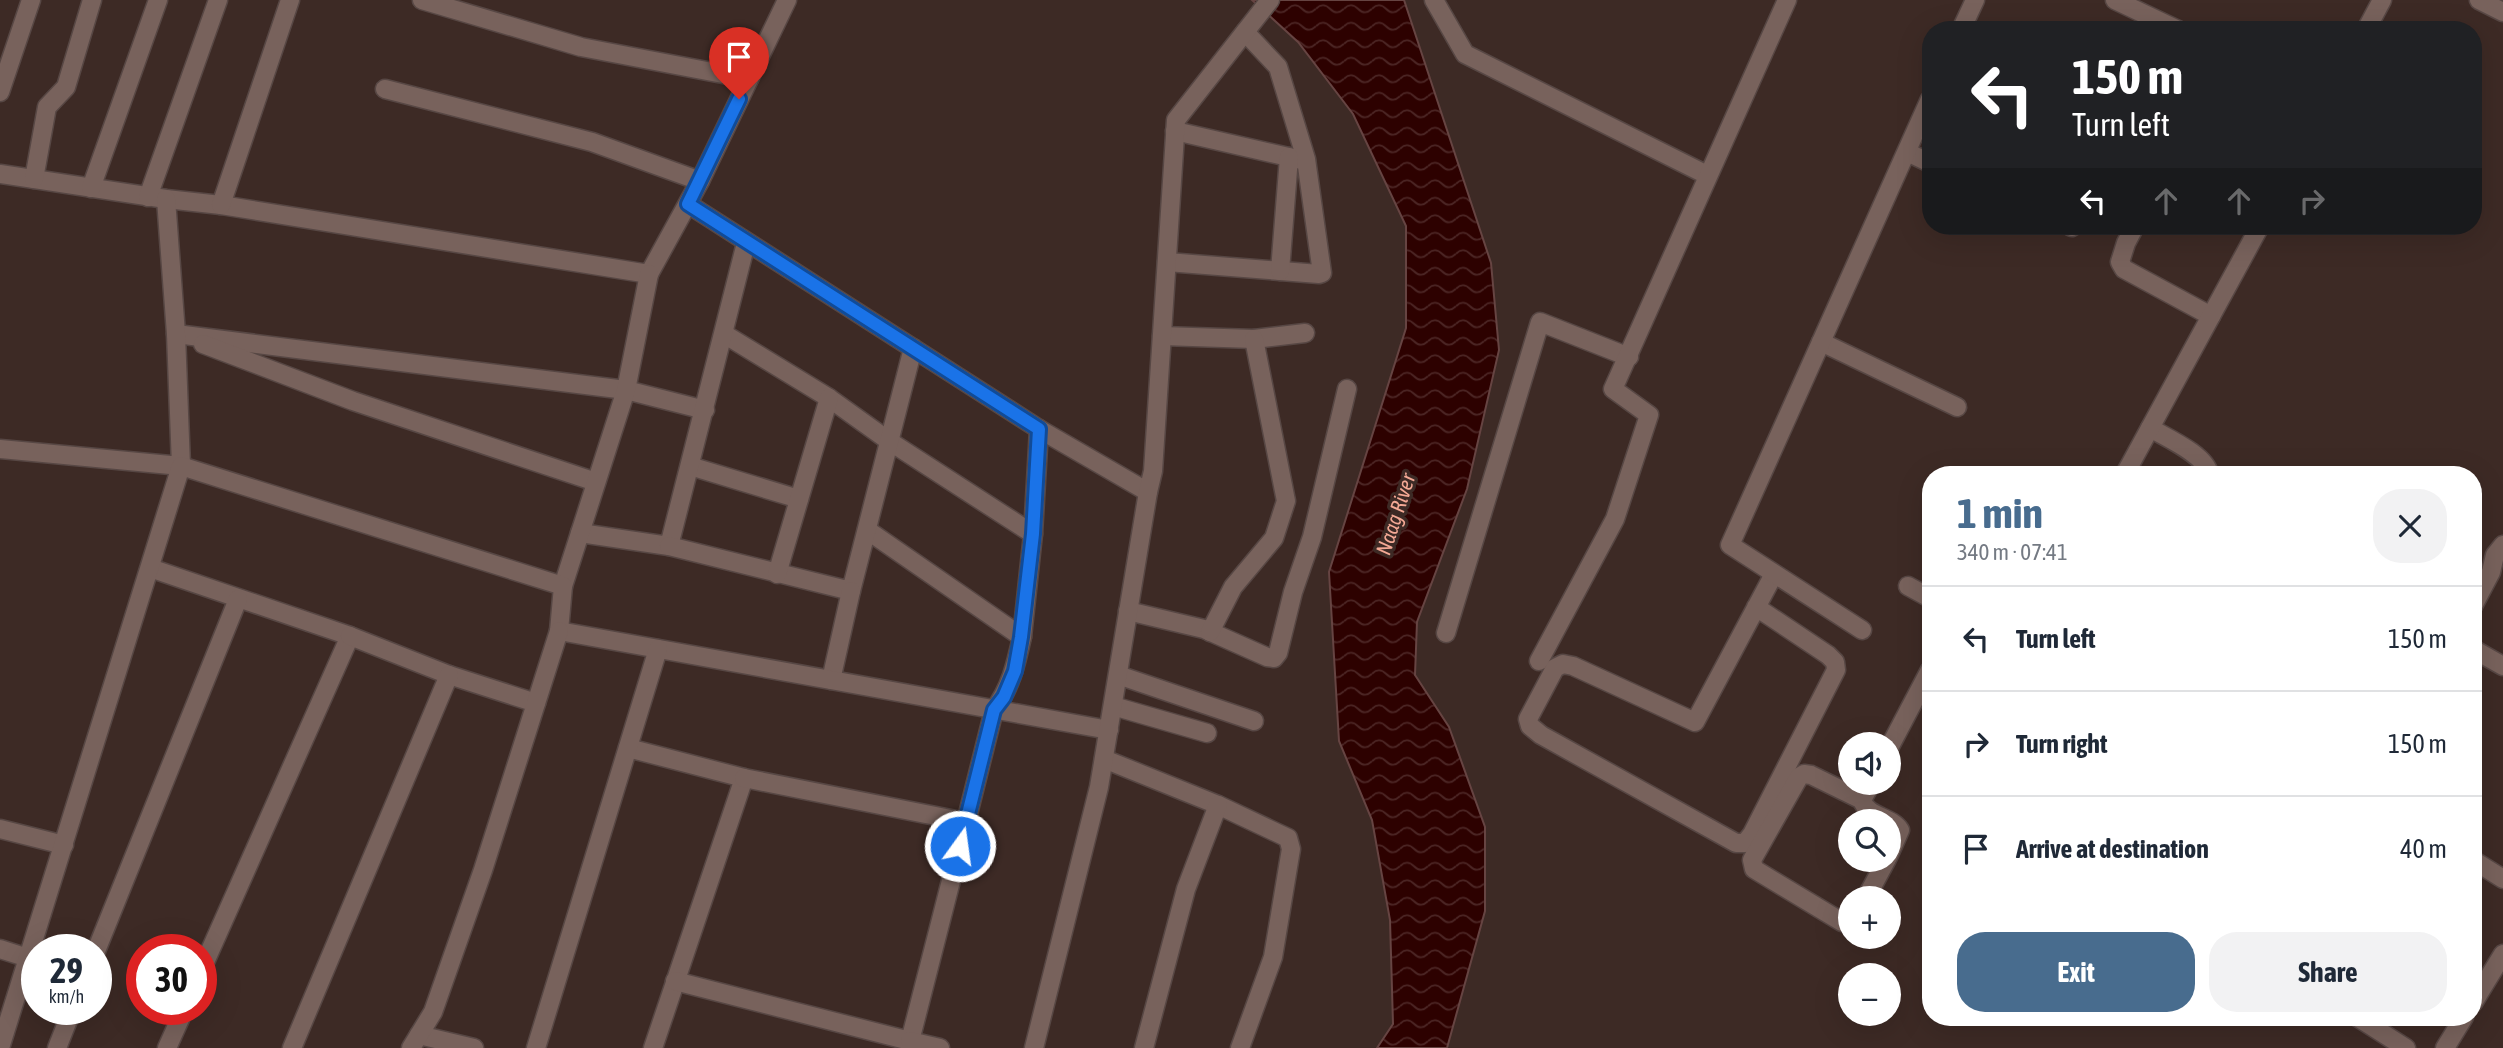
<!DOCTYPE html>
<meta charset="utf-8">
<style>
:root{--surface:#fff;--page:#f2f2f3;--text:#1f2937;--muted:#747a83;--line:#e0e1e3;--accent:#486c8e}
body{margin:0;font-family:"Asap Condensed",sans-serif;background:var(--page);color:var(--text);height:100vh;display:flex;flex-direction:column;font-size:26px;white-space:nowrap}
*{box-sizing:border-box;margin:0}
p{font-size:23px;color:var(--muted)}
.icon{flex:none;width:38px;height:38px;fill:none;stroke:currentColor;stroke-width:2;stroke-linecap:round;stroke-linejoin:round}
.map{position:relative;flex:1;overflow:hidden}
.sheet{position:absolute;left:1922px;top:466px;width:560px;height:560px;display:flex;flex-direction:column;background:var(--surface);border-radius:28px;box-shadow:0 7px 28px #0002}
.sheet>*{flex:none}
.guide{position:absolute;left:1922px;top:21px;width:560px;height:214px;border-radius:28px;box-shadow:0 7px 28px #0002;background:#202124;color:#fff;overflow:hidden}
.tools{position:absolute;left:1838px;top:732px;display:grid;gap:14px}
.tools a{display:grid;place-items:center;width:63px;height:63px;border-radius:50%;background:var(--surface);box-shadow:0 7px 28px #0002;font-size:35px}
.speed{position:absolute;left:21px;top:934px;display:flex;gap:14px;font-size:35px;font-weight:700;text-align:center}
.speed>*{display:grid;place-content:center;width:91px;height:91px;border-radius:50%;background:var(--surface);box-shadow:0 7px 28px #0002;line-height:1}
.speed small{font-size:18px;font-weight:400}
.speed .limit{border:10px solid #d22;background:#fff;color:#111}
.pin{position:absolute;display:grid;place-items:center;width:60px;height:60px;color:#fff;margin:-72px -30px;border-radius:50% 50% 50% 0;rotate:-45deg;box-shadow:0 0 7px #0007}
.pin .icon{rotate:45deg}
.me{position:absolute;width:77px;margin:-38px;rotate:14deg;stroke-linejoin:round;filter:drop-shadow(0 0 5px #0008)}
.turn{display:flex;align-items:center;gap:24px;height:147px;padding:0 35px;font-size:32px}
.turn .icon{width:91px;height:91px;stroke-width:2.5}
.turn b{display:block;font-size:49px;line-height:60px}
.lanes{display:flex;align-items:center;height:66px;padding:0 35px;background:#0003;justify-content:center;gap:35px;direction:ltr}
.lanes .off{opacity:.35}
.round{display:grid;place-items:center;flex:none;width:74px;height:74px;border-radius:28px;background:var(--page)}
.headline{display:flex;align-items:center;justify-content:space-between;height:119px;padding:0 35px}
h1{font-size:42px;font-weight:700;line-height:52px;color:var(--accent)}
.button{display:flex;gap:14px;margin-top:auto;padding:14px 35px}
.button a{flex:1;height:80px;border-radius:28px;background:var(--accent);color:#fff;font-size:28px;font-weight:700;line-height:80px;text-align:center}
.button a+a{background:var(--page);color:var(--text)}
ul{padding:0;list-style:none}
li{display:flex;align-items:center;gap:21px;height:105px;padding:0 35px;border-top:2px solid var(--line)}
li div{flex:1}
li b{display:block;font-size:26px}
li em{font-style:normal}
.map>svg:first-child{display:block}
.water{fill:url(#water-waves);stroke:#664442;stroke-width:2}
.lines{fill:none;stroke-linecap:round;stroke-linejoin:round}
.minor-casing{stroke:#574744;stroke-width:21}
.minor{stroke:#78625c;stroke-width:18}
.route-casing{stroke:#114b97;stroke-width:18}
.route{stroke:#1a73e8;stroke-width:12}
.labels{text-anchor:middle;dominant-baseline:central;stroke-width:7;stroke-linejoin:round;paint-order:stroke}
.water-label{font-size:21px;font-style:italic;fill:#f4a995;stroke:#3d2a25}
</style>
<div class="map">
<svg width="2503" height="1048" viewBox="0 0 2503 1048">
<defs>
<pattern id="water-waves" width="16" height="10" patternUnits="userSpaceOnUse" patternTransform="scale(1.75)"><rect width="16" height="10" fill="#2d0100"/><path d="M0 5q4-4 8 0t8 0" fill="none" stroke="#4c2625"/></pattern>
</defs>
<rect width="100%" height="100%" fill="#3d2a25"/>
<!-- water -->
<polygon class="water" points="1252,0 1404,0 1491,263 1499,350 1467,489 1417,622 1415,675 1449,727 1485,827 1485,911 1447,1048 1377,1048 1393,1024 1390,920 1372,820 1339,741 1329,572 1406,328 1406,226 1353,114 1298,42"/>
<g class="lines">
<!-- minor casing -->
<g class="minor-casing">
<g id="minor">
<polyline points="422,0 581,47 749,79"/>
<polyline points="1434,0 1465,54 1707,175"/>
<polyline points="2115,0 2178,30"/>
<polyline points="2479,0 2503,12"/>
<polyline points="1961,30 1975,0"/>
<polyline points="2366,30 2382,0"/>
<polyline points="385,89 592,142 700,181"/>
<polyline points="0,92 31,0"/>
<polyline points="1175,131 1306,161"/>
<polyline points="1907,152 1930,163"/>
<polyline points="0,174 166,199 221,205 649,274 700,181 787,0"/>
<polyline points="34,179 47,107 66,87 92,0"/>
<polyline points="91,188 158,0"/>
<polyline points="148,197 218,0"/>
<polyline points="688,204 1039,429 1148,492"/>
<polyline points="221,205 290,0"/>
<polyline points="2070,226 2072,227"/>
<polyline points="2135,226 2126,243 2120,262 2124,269 2211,316"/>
<polyline points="1167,262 1319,274 1322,273 1306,159 1278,67 1245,32"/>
<polyline points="1280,271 1289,157"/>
<polyline points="176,334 626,390 705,410"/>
<polyline points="724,334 829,398 889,441 1033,534"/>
<polyline points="1162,336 1254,339 1305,333"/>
<polyline points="1821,342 1957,407"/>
<polyline points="203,344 353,401 596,482"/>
<path d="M2150,428C2167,438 2206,455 2209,474"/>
<polyline points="0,449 181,466 176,334 166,199"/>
<polyline points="690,466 799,499"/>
<polyline points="2125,474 2260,226"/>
<path d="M867,530L1022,637C1016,664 1011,687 994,710L966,822"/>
<polyline points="580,533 669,546 746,243"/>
<polyline points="669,546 851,591 913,348"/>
<polyline points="150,568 350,636 201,971"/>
<polyline points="777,574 829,398"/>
<polyline points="563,586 626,390 649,274"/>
<polyline points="1908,586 1930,598"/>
<polyline points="2473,606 2491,572 2495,555 2503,545"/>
<polyline points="1756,607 1828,655 1835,662 1836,670 1752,834 1745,843 1736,843 1541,735 1530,726 1528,719 1555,668 1563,664 1573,666 1695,722 1774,574"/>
<polyline points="1128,611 1204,629 1267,657 1274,658 1278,653 1293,592 1312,537 1347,389"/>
<polyline points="1862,630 1730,545 1930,99"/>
<polyline points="1210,632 1233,587 1274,538 1286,501 1254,339"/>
<polyline points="1446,633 1540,322 1629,357"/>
<polyline points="350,636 449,675 536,703"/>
<polyline points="1022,637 1033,534 1039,429"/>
<polyline points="2473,649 2503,666"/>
<polyline points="1539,661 1615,519 1649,415 1613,389 1787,0"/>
<polyline points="1118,675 1254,721"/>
<polyline points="831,680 851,591"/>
<polyline points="1113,706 1207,733"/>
<polyline points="628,748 744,778 653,1048"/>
<polyline points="1888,750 1930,670"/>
<polyline points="1104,759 1218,805 1288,838 1291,849 1273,957 1240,1048"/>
<polyline points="1862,800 1872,782"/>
<polyline points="0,829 64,845"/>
<polyline points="2473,860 2503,879"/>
<polyline points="1866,898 1887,859"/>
<path d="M1850,923L1842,922L1754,869L1752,860L1799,777L1804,774L1811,775L1862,800C1867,817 1891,816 1900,830L1888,857"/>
<polyline points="0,949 28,958"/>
<polyline points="96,951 238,599"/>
<polyline points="675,981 910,1041 966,822 744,778"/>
<polyline points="2473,1003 2503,954"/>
<polyline points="2357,1017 2406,1048"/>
<polyline points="419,1035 474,1048"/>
<polyline points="910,1041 940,1048"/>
<polyline points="0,1048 181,466 563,586 559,631 1109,730"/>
<polyline points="57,1048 72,1010"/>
<polyline points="167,1048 184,1010"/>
<polyline points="292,1048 449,675"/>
<polyline points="411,1048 433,1012 483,870 559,631"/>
<polyline points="536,1048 658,649"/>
<polyline points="1034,1048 1099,787 1148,492 1153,471 1176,120 1270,0"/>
<polyline points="1144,1048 1186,889 1218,805"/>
<polyline points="2445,1048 2464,1017"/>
</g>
</g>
<!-- minor -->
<use href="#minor" class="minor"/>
</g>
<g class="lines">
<!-- route casing -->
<g class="route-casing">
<polyline id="route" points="739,99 688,204 1039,429 1033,534 1021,637 1015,671 1004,697 994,710 960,846"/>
</g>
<!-- route -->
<use href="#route" class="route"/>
</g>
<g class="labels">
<!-- water labels -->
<g class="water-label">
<text transform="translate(1395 514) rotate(-72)">Naag River</text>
</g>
</g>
</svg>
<div class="tools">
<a><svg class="icon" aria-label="sound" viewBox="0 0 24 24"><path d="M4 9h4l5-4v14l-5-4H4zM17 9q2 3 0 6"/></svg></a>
<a><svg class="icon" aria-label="search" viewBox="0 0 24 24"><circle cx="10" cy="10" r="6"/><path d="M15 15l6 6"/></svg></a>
<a>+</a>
<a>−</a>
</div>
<div class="speed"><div>29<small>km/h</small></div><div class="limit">30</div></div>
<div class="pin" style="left:739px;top:99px;background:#d93025"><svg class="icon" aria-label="arrive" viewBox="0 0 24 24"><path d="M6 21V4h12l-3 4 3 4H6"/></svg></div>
<svg class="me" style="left:960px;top:846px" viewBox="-20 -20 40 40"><circle r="17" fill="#1a73e8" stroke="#fff" stroke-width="3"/><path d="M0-11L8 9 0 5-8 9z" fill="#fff"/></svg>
<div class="guide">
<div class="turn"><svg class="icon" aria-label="left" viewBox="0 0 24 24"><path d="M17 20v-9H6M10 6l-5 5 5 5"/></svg><div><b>150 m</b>Turn left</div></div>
<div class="lanes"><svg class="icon" aria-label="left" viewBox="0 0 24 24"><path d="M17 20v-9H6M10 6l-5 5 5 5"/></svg><svg class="icon off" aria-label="ahead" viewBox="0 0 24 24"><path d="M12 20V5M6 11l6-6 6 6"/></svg><svg class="icon off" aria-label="ahead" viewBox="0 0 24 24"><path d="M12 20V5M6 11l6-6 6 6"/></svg><svg class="icon off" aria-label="right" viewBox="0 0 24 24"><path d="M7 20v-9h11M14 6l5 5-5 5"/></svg></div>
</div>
<section class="sheet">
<div class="headline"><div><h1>1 min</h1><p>340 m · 07:41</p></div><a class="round"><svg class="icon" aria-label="close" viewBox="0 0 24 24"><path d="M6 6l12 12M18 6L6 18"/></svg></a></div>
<ul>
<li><svg class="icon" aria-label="left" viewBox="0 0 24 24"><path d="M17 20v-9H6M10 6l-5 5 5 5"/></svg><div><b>Turn left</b></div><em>150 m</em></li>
<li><svg class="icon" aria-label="right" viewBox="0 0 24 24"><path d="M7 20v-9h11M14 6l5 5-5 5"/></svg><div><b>Turn right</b></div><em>150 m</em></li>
<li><svg class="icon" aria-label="arrive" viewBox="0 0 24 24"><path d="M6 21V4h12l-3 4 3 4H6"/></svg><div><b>Arrive at destination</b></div><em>40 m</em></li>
</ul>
<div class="button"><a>Exit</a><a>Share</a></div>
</section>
</div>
